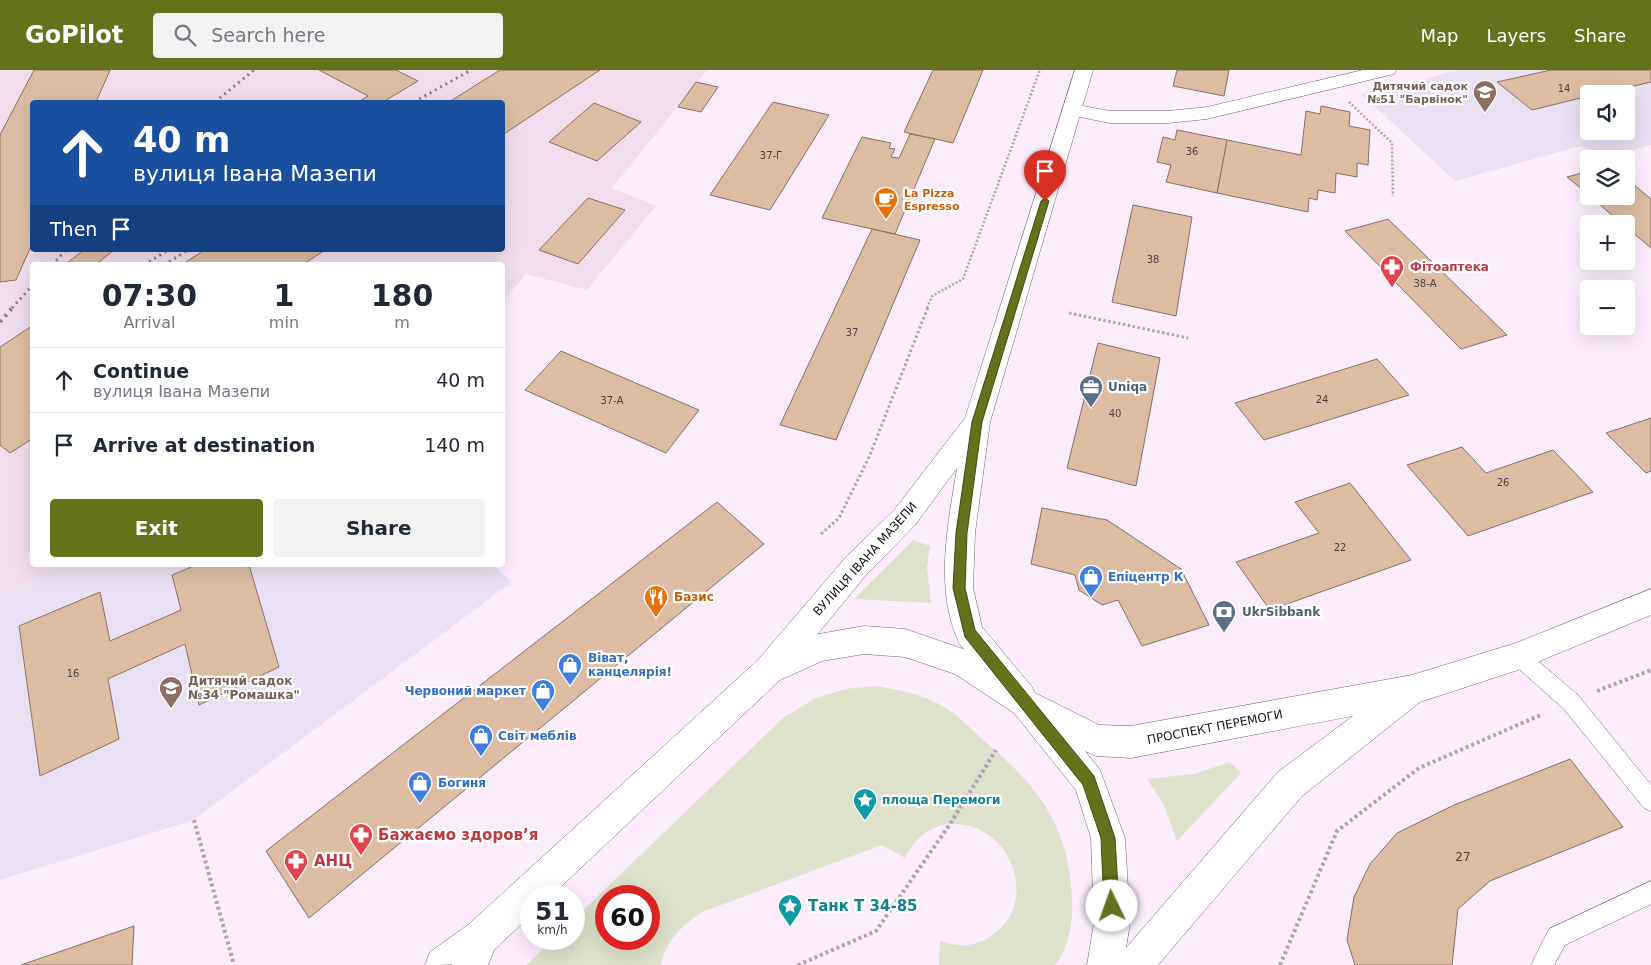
<!DOCTYPE html>
<meta charset="utf-8">
<style>
:root{--surface:#fff;--page:#f2f2f3;--text:#1f2937;--muted:#747a83;--line:#e0e1e3;--accent:#65711b}
body{margin:0;font-family:"DejaVu Sans",sans-serif;background:var(--page);color:var(--text);height:100vh;display:flex;flex-direction:column;font-size:19px;white-space:nowrap}
*{box-sizing:border-box;margin:0}
p{font-size:16px;color:var(--muted)}
.icon{flex:none;width:28px;height:28px;fill:none;stroke:currentColor;stroke-width:2;stroke-linecap:round;stroke-linejoin:round}
.map{position:relative;flex:1;overflow:hidden}
.panel{position:absolute;left:30px;top:192px;width:475px;height:305px;display:flex;flex-direction:column;background:var(--surface);border-radius:5px;box-shadow:0 5px 20px #0002}
.panel>*{flex:none}
.top-card{position:absolute;left:30px;top:30px;width:475px;height:152px;border-radius:5px;box-shadow:0 5px 20px #0002;background:#1a4fa0;color:#fff;overflow:hidden}
.buttons{position:absolute;left:1580px;top:15px;display:grid;gap:10px}
.buttons a{display:grid;place-items:center;width:55px;height:55px;border-radius:5px;background:var(--surface);box-shadow:0 5px 20px #0002;font-size:25px}
.speed{position:absolute;left:520px;top:815px;display:flex;gap:10px;font-size:25px;font-weight:700;text-align:center}
.speed>*{display:grid;place-content:center;width:65px;height:65px;border-radius:50%;background:var(--surface);box-shadow:0 5px 20px #0002;line-height:1}
.speed small{font-size:12px;font-weight:400}
.speed .limit{border:8px solid #d22;background:#fff;color:#111}
.pin{position:absolute;display:grid;place-items:center;width:42px;height:42px;color:#fff;margin:-51px -21px;border-radius:50% 50% 50% 0;rotate:-45deg;box-shadow:0 0 5px #0007}
.pin .icon{rotate:45deg}
.me{position:absolute;width:55px;margin:-28px;rotate:357deg;stroke-linejoin:round;filter:drop-shadow(0 0 4px #0008)}
.turn{display:flex;align-items:center;gap:18px;height:105px;padding:0 20px;font-size:22px}
.turn .icon{width:65px;height:65px;stroke-width:2.5}
.turn b{display:block;font-size:35px;line-height:42px}
.then{display:flex;align-items:center;height:48px;padding:0 20px;background:#0003;gap:10px;font-size:19px}
.eta{display:flex;justify-content:space-evenly;align-items:center;height:85px;text-align:center}
.eta b{font-size:30px;font-weight:800;line-height:35px}
.primary-button{display:flex;gap:10px;margin-top:auto;padding:10px 20px}
.primary-button a{flex:1;height:58px;border-radius:5px;background:var(--accent);color:#fff;font-size:20px;font-weight:800;line-height:58px;text-align:center}
.primary-button a+a{background:var(--page);color:var(--text)}
ul{padding:0;list-style:none}
li{display:flex;align-items:center;gap:15px;height:65px;padding:0 20px;border-top:1px solid var(--line)}
li div{flex:1}
li b{display:block;font-size:19px}
li em{font-style:normal}
header{display:flex;align-items:center;gap:30px;box-sizing:border-box;height:70px;padding:0 25px;background:var(--accent);color:#fff}
header strong{font-size:24px}
nav{display:flex;gap:28px;margin-inline-start:auto;font-size:18px}
.search{width:350px;height:45px;background:var(--page);display:flex;align-items:center;gap:12px;box-sizing:border-box;padding:0 18px;border-radius:5px;color:var(--muted);font-size:19px}
.map>svg:first-child{display:block}
.industrial{fill:#f1dded;fill-rule:evenodd}
.education{fill:#ebdff3;fill-rule:evenodd}
.green{fill:#dee1cb;fill-rule:evenodd}
.building{fill:#dcbda4;stroke:#8d715a}
.lines{fill:none;stroke-linecap:round;stroke-linejoin:round}
.service-casing{stroke:#77607a;stroke-width:1}
.minor-casing{stroke:#77607a;stroke-width:1}
.secondary-casing{stroke:#77607a;stroke-width:1}
.primary-casing{stroke:#77607a;stroke-width:1}
.path-far2{stroke:#b1a3b3;stroke-width:2.5;stroke-dasharray:2 2;stroke-linecap:butt}
.path-far1{stroke:#b1a3b3;stroke-width:3;stroke-dasharray:2.5 2.5;stroke-linecap:butt}
.path{stroke:#b1a3b3;stroke-width:4;stroke-dasharray:3 3;stroke-linecap:butt}
.service{fill:#fff;fill-rule:evenodd}
.minor{fill:#fff;fill-rule:evenodd}
.secondary{fill:#fff;fill-rule:evenodd}
.primary{fill:#fff;fill-rule:evenodd}
.rail-far1{stroke:#8b7e8d;stroke-width:3;stroke-dasharray:2 4;stroke-linecap:butt}
.rail{stroke:#8b7e8d;stroke-width:4;stroke-dasharray:2.5 5;stroke-linecap:butt}
.route{fill:#65711b;stroke:#424912}
.labels{text-anchor:middle;dominant-baseline:central;stroke-width:4.5;stroke-linejoin:round;paint-order:stroke}
.number-label{font-size:10px;fill:#4e3e40}
.far-education-label{font-size:11px;font-weight:bold;fill:#785e54;stroke:#fff;text-anchor:end}
.far-food-label{font-size:11px;font-weight:bold;fill:#c56008;stroke:#fff;text-anchor:start}
.health-label{font-size:12px;font-weight:bold;fill:#be3a42;stroke:#fff;text-anchor:start}
.service-label{font-size:12px;font-weight:bold;fill:#4e5e75;stroke:#fff;text-anchor:start}
.street-label{font-size:12px;fill:#1e141f;stroke:#fff}
.shop-label{font-size:12px;font-weight:bold;fill:#366cbe;stroke:#fff;text-anchor:start}
.food-label{font-size:12px;font-weight:bold;fill:#c56008;stroke:#fff;text-anchor:start}
.education-label{font-size:12px;font-weight:bold;fill:#785e54;stroke:#fff;text-anchor:start}
.culture-label{font-size:12px;font-weight:bold;fill:#0d838f;stroke:#fff;text-anchor:start}
.near-number-label{font-size:12px;fill:#4e3e40}
.near-health-label{font-size:15px;font-weight:bold;fill:#be3a42;stroke:#fff;text-anchor:start}
.near-culture-label{font-size:15px;font-weight:bold;fill:#0d838f;stroke:#fff;text-anchor:start}
</style>
<header>
<strong>GoPilot</strong>
<div class="search"><svg class="icon" aria-label="search" viewBox="0 0 24 24"><circle cx="10" cy="10" r="6"/><path d="M15 15l6 6"/></svg>Search here</div>
<nav><a>Map</a><a>Layers</a><a>Share</a></nav>
</header>
<div class="map">
<svg width="1651" height="895" viewBox="0 0 1651 895">
<rect width="100%" height="100%" fill="#fcecfe"/>
<!-- industrial -->
<path class="industrial" d="M0,0H707L612,118L656,136L587,220L526,204L503,231L502,195H32V495H62L0,528ZM32,32H502V180H32Z"/>
<!-- education -->
<g class="education">
<path d="M1460,0H1651V75L1610,87L1581,76L1455,111L1361,24ZM1589,24H1626V61H1589Z"/>
<polygon points="62,495 493,495 512,512 194,750 0,810 0,528"/>
</g>
<!-- green -->
<g class="green">
<polygon points="913,470 930,476 927,497 931,533 854,529"/>
<path d="M876,616C899,620 923,624 944,637C958,645 970,658 982,669C1037,715 1070,755 1072,831C1073,853 1069,877 1055,895H939L940,870C946,872 952,875 958,875C967,876 977,874 984,870C1044,841 1014,751 951,754C928,755 915,769 905,788L882,775L702,842C682,855 666,871 661,895H526L554,869H574V849L783,648L814,629L845,619ZM606,826H649V869H606Z"/>
<polygon points="1230,692 1241,703 1177,771 1164,735 1147,709 1194,704"/>
</g>
<!-- building -->
<g class="building">
<polygon points="34,0 110,0 96,32 32,32 32,174 16,210 0,212 0,65"/>
<polygon points="319,0 396,0 418,11 383,32 358,32 368,26"/>
<polygon points="500,0 600,0 504,64 502,63 502,32 449,32"/>
<polygon points="933,0 983,0 953,73 904,62"/>
<polygon points="1177,0 1229,0 1224,26 1173,16"/>
<polygon points="1551,0 1651,0 1651,12 1600,24 1589,24 1589,26 1532,40 1497,12"/>
<polygon points="696,12 718,17 701,42 678,37"/>
<polygon points="773,32 829,45 770,140 710,125"/>
<polygon points="594,33 641,52 597,91 549,72"/>
<polygon points="1321,36 1350,42 1349,56 1370,60 1368,95 1357,93 1357,107 1336,103 1335,123 1318,120 1317,130 1309,128 1308,142 1217,123 1227,70 1301,85 1306,41 1320,44"/>
<polygon points="1177,60 1227,70 1217,123 1166,112 1171,95 1157,92 1163,67 1175,70"/>
<polygon points="910,64 935,69 895,164 822,148 862,67 891,73 889,78 895,79 891,87 899,88"/>
<polygon points="1589,101 1589,125 1567,107"/>
<polygon points="1626,108 1651,129 1651,178 1626,157 1626,154 1622,154 1590,126 1626,126"/>
<polygon points="588,128 625,140 578,194 539,180"/>
<polygon points="1133,135 1192,147 1176,246 1112,232"/>
<polygon points="1388,149 1507,265 1461,279 1345,161"/>
<polygon points="872,159 920,170 836,370 780,355"/>
<polygon points="84,180 114,180 95,195 71,195 67,193"/>
<polygon points="205,180 325,180 302,195 181,195"/>
<polygon points="32,256 32,369 10,383 0,375 0,277"/>
<polygon points="1098,273 1160,288 1136,416 1067,398"/>
<polygon points="561,281 699,340 666,383 525,320"/>
<polygon points="1377,289 1409,325 1264,370 1235,333"/>
<polygon points="1651,348 1651,401 1646,403 1606,363"/>
<polygon points="1462,377 1486,403 1553,380 1593,422 1468,466 1407,395"/>
<polygon points="1350,413 1411,490 1270,540 1236,492 1319,463 1295,432"/>
<polygon points="717,432 764,474 309,848 266,781"/>
<polygon points="1042,438 1107,450 1181,499 1209,555 1142,576 1118,530 1102,535 1079,520 1075,505 1031,494"/>
<polygon points="196,495 249,495 279,597 199,635 185,574 108,609 119,669 40,706 19,556 100,522 110,571 181,540 172,505"/>
<polygon points="1570,689 1623,757 1490,811 1458,839 1452,895 1355,895 1347,870 1354,827 1370,794 1397,763 1454,735"/>
<polygon points="134,856 132,895 21,895"/>
</g>
<g class="lines">
<!-- service casing -->
<g class="service-casing">
<g id="service">
<polygon points="1518,577 1525,580 1578,625 1651,715 1651,741 1644,738 1564,639 1511,592 1508,586 1511,580"/>
<polygon points="1651,811 1651,834 1565,875 1554,895 1531,895 1549,859"/>
</g>
</g>
<!-- minor casing -->
<g class="minor-casing">
<polygon id="minor" points="1363,0 1396,0 1394,4 1207,49 1168,53 1110,53 1065,44 1062,40 1065,36 1072,34 1110,41 1168,41 1207,37"/>
</g>
<!-- secondary casing -->
<g class="secondary-casing">
<g id="secondary">
<path d="M1075,0H1093L990,352L975,463L973,518L982,557L1032,617L1036,627L1032,637L1021,642L1010,637L959,573C934,518 948,455 957,398L915,455L866,505L780,610L769,614L758,610L754,600L758,590L846,487L895,439L965,348Z"/>
<path d="M481,850L494,855L499,868C484,895 456,895 425,895L430,882L468,855Z"/>
</g>
</g>
<!-- primary casing -->
<g class="primary-casing">
<path id="primary" d="M1651,519V545L1518,600L1420,632L1302,726L1158,895H1087L1094,853L1091,768L1076,720L1014,643L955,604L905,587L864,584L822,591L780,610L551,826H531V845L494,880L488,895H452L468,855L758,590L819,564L864,556L905,559L975,583L1037,624L1099,655L1131,656L1412,605L1516,573ZM1353,646L1278,702L1126,878L1130,853L1125,768L1100,700L1085,681L1096,686L1131,688Z"/>
</g>
<!-- path-far2 -->
<g class="path-far2">
<polyline points="1349,32 1392,73 1393,126"/>
<polyline points="927,238 932,226 963,209 1040,0"/>
</g>
<!-- path-far1 -->
<g class="path-far1">
<polyline points="1069,243 1188,268"/>
<polyline points="821,464 839,448 870,385 928,237"/>
</g>
<!-- path -->
<g class="path">
<polyline points="1597,621 1651,600"/>
<polyline points="194,750 234,895"/>
<polyline points="798,895 876,861 950,754 996,680"/>
<polyline points="1280,895 1337,761 1419,698 1543,644"/>
</g>
<!-- service -->
<use href="#service" class="service"/>
<!-- minor -->
<use href="#minor" class="minor"/>
<!-- secondary -->
<use href="#secondary" class="secondary"/>
<!-- primary -->
<use href="#primary" class="primary"/>
<!-- rail-far1 -->
<g class="rail-far1">
<polyline points="215,32 254,0"/>
<polyline points="414,32 471,0"/>
<polyline points="52,195 66,180"/>
<polyline points="144,195 168,180"/>
<polyline points="164,195 188,180"/>
<polyline points="12,238 32,216"/>
</g>
<!-- rail -->
<polyline class="rail" points="0,252 13,237"/>
</g>
<!-- route -->
<polygon class="route" points="1045,128 1049,131 982,352 967,463 965,518 975,560 1094,706 1115,768 1119,836 1117,841 1112,844 1107,841 1104,836 1101,768 1083,715 965,567 953,518 956,463 972,352 1041,131"/>
<!-- icons -->
<defs>
<g id="school-pin" transform="scale(1.25)"><path d="M0 17L-7.5 6A9.5 9.5 0 1 1 7.5 6Z" fill="#8d6e63" stroke="#fff"/><path d="M0-5L7-2L0 1L-7-2ZM-4 1L0 2.5L4 1V4Q0 6-4 4Z" fill="#fff"/></g>
<g id="cafe-pin" transform="scale(1.25)"><path d="M0 17L-7.5 6A9.5 9.5 0 1 1 7.5 6Z" fill="#e8710a" stroke="#fff"/><path d="M-5.5-4.5H6V0H3Q3 3.5 0 3.5H-2.5Q-5.5 3.5-5.5 0ZM3-3.2v2h1.7v-2ZM-6 4.5H4V6H-6Z" fill="#fff"/></g>
<g id="pharmacy-pin" transform="scale(1.25)"><path d="M0 17L-7.5 6A9.5 9.5 0 1 1 7.5 6Z" fill="#e0444e" stroke="#fff"/><path d="M-2-6h4v4h4v4h-4v4h-4v-4h-4v-4h4Z" fill="#fff"/></g>
<g id="office-pin" transform="scale(1.25)"><path d="M0 17L-7.5 6A9.5 9.5 0 1 1 7.5 6Z" fill="#5c6f8a" stroke="#fff"/><path d="M-6-3h4V-5.5h4V-3h4V5H-6ZM-1-4.5V-3h2v-1.5ZM-6 0V1H6V0Z" fill="#fff"/></g>
<g id="shop-pin" transform="scale(1.25)"><path d="M0 17L-7.5 6A9.5 9.5 0 1 1 7.5 6Z" fill="#3f7fe0" stroke="#fff"/><path d="M-5-2.5h2.3a2.7 3.5 0 0 1 5.4 0H5L5.5 6h-11ZM-1.5-2.5h3a1.5 2.3 0 0 0-3 0Z" fill="#fff"/></g>
<g id="restaurant-pin" transform="scale(1.25)"><path d="M0 17L-7.5 6A9.5 9.5 0 1 1 7.5 6Z" fill="#e8710a" stroke="#fff"/><path d="M-5-6h1v4h1v-4h1v4h1v-4h1v5L-1.5 .5V6h-2V.5L-5-1ZM5-6V6H3V1.5H1.5Q1.5-4 5-6Z" fill="#fff"/></g>
<g id="bank-pin" transform="scale(1.25)"><path d="M0 17L-7.5 6A9.5 9.5 0 1 1 7.5 6Z" fill="#5c6f8a" stroke="#fff"/><path d="M-6-4H6V4H-6ZM0-2.3a2.3 2.3 0 1 0 0 4.6a2.3 2.3 0 1 0 0-4.6Z" fill="#fff"/></g>
<g id="sight-pin" transform="scale(1.25)"><path d="M0 17L-7.5 6A9.5 9.5 0 1 1 7.5 6Z" fill="#0f9aa8" stroke="#fff"/><path d="M0-6L1.8-2.2L6-1.7L2.9 1.2L3.7 5.4L0 3.3L-3.7 5.4L-2.9 1.2L-6-1.7L-1.8-2.2Z" fill="#fff"/></g>
</defs>
<g fill-rule="evenodd">
<use href="#school-pin" x="1485" y="22"/>
<use href="#cafe-pin" x="886" y="129"/>
<use href="#pharmacy-pin" x="1392" y="197"/>
<use href="#office-pin" x="1091" y="317"/>
<use href="#shop-pin" x="1091" y="507"/>
<use href="#restaurant-pin" x="656" y="527"/>
<use href="#bank-pin" x="1224" y="542"/>
<use href="#shop-pin" x="570" y="595"/>
<use href="#school-pin" x="171" y="618"/>
<use href="#shop-pin" x="543" y="621"/>
<use href="#shop-pin" x="481" y="666"/>
<use href="#shop-pin" x="420" y="713"/>
<use href="#sight-pin" x="865" y="730"/>
<use href="#pharmacy-pin" x="361" y="765"/>
<use href="#pharmacy-pin" x="296" y="791"/>
<use href="#sight-pin" x="790" y="836"/>
</g>
<g class="labels">
<!-- number labels -->
<g class="number-label">
<text x="1564" y="18">14</text>
<text x="1192" y="81">36</text>
<text x="771" y="85">37-Г</text>
<text x="1153" y="189">38</text>
<text x="1425" y="213">38-А</text>
<text x="852" y="262">37</text>
<text x="1322" y="329">24</text>
<text x="612" y="330">37-А</text>
<text x="1115" y="343">40</text>
<text x="1503" y="412">26</text>
<text x="1340" y="477">22</text>
<text x="73" y="603">16</text>
</g>
<!-- far-education labels -->
<g class="far-education-label">
<text x="1468" y="16">Дитячий садок<tspan x="1468" dy="13">№51 "Барвінок"</tspan></text>
</g>
<!-- far-food labels -->
<g class="far-food-label">
<text x="904" y="123">La Pizza<tspan x="904" dy="13">Espresso</tspan></text>
</g>
<!-- health labels -->
<g class="health-label">
<text x="1410" y="197">Фітоаптека</text>
</g>
<!-- service labels -->
<g class="service-label">
<text x="1108" y="317">Uniqa</text>
<text x="1242" y="542">UkrSibbank</text>
</g>
<!-- street labels -->
<g class="street-label">
<text transform="translate(865 489) rotate(-48)">ВУЛИЦЯ ІВАНА МАЗЕПИ</text>
<text transform="translate(1215 657) rotate(-11)">ПРОСПЕКТ ПЕРЕМОГИ</text>
</g>
<!-- shop labels -->
<g class="shop-label">
<text x="1108" y="507">Епіцентр К</text>
<text x="588" y="588">Віват,<tspan x="588" dy="14">канцелярія!</tspan></text>
<text x="526" y="621" text-anchor="end">Червоний маркет</text>
<text x="498" y="666">Світ меблів</text>
<text x="438" y="713">Богиня</text>
</g>
<!-- food labels -->
<g class="food-label">
<text x="674" y="527">Базис</text>
</g>
<!-- education labels -->
<g class="education-label">
<text x="188" y="611">Дитячий садок<tspan x="188" dy="14">№34 "Ромашка"</tspan></text>
</g>
<!-- culture labels -->
<g class="culture-label">
<text x="882" y="730">площа Перемоги</text>
</g>
<!-- near-number labels -->
<g class="near-number-label">
<text x="1463" y="787">27</text>
</g>
<!-- near-health labels -->
<g class="near-health-label">
<text x="378" y="765">Бажаємо здоровʼя</text>
<text x="314" y="791">АНЦ</text>
</g>
<!-- near-culture labels -->
<g class="near-culture-label">
<text x="808" y="836">Танк Т 34-85</text>
</g>
</g>
</svg>
<div class="buttons">
<a><svg class="icon" aria-label="sound" viewBox="0 0 24 24"><path d="M4 9h4l5-4v14l-5-4H4zM17 9q2 3 0 6"/></svg></a>
<a><svg class="icon" aria-label="layers" viewBox="0 0 24 24"><path d="M12 4l9 5-9 5-9-5zM3 14l9 5 9-5"/></svg></a>
<a>+</a>
<a>−</a>
</div>
<div class="speed"><div>51<small>km/h</small></div><div class="limit">60</div></div>
<div class="pin" style="left:1045px;top:131px;background:#d93025"><svg class="icon" aria-label="arrive" viewBox="0 0 24 24"><path d="M6 21V4h12l-3 4 3 4H6"/></svg></div>
<svg class="me" style="left:1112px;top:836px" viewBox="-20 -20 40 40"><circle r="19" fill="#fff"/><path d="M0-13L10 11 0 6-10 11z" fill="#65711b"/></svg>
<div class="top-card">
<div class="turn"><svg class="icon" aria-label="ahead" viewBox="0 0 24 24"><path d="M12 20V5M6 11l6-6 6 6"/></svg><div><b>40 m</b>вулиця Івана Мазепи</div></div>
<div class="then">Then<svg class="icon" aria-label="arrive" viewBox="0 0 24 24"><path d="M6 21V4h12l-3 4 3 4H6"/></svg></div>
</div>
<section class="panel">
<div class="eta">
<div><b>07:30</b><p>Arrival</p></div>
<div><b>1</b><p>min</p></div>
<div><b>180</b><p>m</p></div>
</div>
<ul>
<li><svg class="icon" aria-label="ahead" viewBox="0 0 24 24"><path d="M12 20V5M6 11l6-6 6 6"/></svg><div><b>Continue</b><p>вулиця Івана Мазепи</p></div><em>40 m</em></li>
<li><svg class="icon" aria-label="arrive" viewBox="0 0 24 24"><path d="M6 21V4h12l-3 4 3 4H6"/></svg><div><b>Arrive at destination</b></div><em>140 m</em></li>
</ul>
<div class="primary-button"><a>Exit</a><a>Share</a></div>
</section>
</div>
